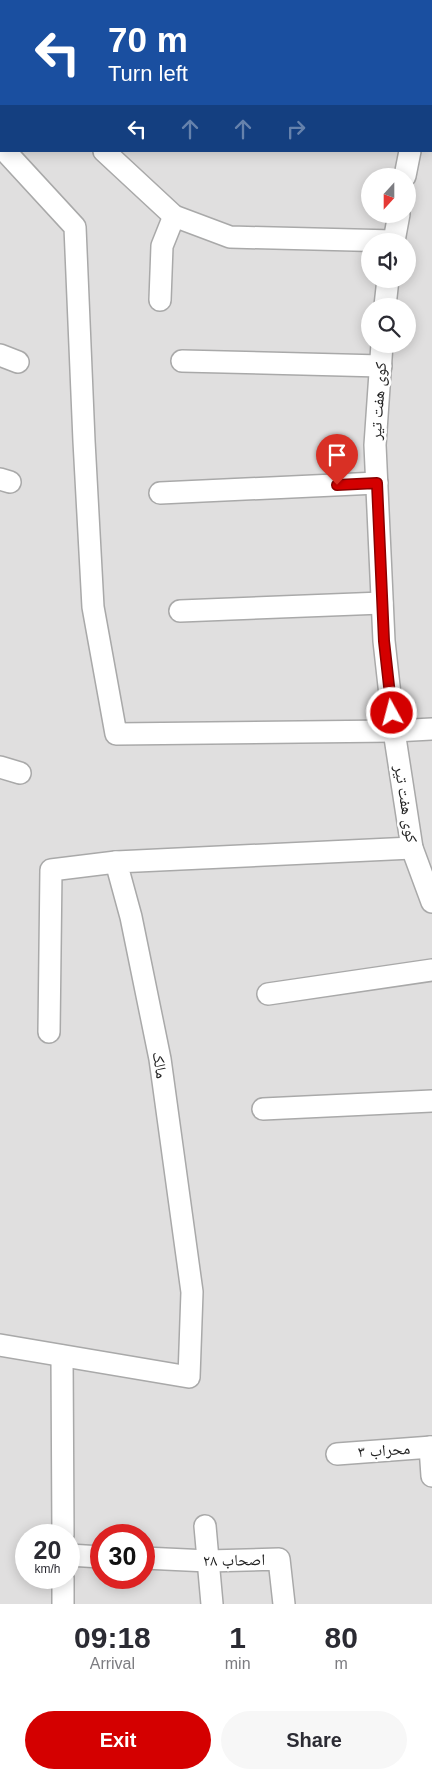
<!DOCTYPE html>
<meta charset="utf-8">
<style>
:root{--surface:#fff;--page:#f7f7f7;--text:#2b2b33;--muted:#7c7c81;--accent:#d40000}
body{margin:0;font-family:Arial,"Noto Naskh Arabic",sans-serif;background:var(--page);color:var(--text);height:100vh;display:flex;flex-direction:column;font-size:19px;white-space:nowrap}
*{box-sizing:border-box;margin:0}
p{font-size:16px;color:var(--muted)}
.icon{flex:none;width:28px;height:28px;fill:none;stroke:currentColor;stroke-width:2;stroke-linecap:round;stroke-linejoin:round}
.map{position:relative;height:1604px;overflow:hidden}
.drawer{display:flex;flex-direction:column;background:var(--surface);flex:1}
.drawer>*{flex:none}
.guide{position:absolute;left:0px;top:0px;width:432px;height:152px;box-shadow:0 2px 12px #0003;background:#1a4fa0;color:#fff;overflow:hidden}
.needle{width:32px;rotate:201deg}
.buttons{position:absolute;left:361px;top:168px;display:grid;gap:10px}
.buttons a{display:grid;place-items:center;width:55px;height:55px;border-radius:50%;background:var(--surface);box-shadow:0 2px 12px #0003;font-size:25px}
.speed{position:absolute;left:15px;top:1524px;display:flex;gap:10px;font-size:25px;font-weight:700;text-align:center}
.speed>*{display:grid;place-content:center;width:65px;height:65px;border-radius:50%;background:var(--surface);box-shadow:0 2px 12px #0003;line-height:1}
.speed small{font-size:12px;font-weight:400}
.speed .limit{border:8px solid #d22;background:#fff;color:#111}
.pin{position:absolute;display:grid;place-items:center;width:42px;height:42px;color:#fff;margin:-51px -21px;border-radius:50% 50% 50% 0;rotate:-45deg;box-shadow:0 0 5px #0007}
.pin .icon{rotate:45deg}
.me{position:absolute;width:55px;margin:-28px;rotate:353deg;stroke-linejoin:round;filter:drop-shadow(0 0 4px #0008)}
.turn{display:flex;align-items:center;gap:18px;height:105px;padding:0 25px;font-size:22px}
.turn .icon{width:65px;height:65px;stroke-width:2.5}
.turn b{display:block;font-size:35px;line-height:42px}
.lanes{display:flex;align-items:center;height:48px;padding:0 25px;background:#0003;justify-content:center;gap:25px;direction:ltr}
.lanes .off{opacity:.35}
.eta{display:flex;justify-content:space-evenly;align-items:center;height:85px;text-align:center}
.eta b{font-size:30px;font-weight:700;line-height:35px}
.primary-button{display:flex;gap:10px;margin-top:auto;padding:10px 25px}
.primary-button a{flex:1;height:58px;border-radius:30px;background:var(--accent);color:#fff;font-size:20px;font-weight:700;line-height:58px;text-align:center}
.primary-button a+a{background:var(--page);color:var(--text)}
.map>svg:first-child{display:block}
.residential{fill:#e0dfdf;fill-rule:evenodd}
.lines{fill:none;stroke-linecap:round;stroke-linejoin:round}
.minor-casing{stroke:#a9a9a9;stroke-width:24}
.minor{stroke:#fff;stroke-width:21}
.route-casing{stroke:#8a0000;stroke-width:12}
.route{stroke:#d40000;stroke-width:9}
.labels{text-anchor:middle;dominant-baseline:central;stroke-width:5;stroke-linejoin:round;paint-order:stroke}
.street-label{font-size:16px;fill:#222;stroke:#fff}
</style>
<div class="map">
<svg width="432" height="1604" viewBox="0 0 432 1604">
<rect width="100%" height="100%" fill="#f2efe9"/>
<!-- residential -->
<path class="residential" d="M0,0H432V1604H0ZM1,1H431V151H1ZM370,176H408V214H370ZM370,241H408V279H370ZM370,306H408V344H370ZM26,1535H69V1578H26ZM101,1535H144V1578H101Z"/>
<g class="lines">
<!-- minor casing -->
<g class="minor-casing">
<g id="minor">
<polyline points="126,0 129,1"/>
<polyline points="352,0 359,1"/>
<polyline points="431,14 432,14"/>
<polyline points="431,33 432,29"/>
<polyline points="5,151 75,227 84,441 93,607 116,734 394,731 432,729"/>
<polyline points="104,151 174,216 230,237 394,241"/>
<polyline points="405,176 410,151"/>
<polyline points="394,241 399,214"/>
<polyline points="160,300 162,246 174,216"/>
<polyline points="385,306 388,279"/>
<polyline points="382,344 375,445 384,641 394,731 412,848 432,902"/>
<polyline points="0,355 18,362"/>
<polyline points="182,361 381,366"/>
<polyline points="0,479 10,482"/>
<polyline points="160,493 377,483"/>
<polyline points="180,611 382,603"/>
<polyline points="0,767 20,773"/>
<polyline points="268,994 432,970"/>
<polyline points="49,1032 51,870 116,862"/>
<polyline points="263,1109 432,1101"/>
<polyline points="0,1345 189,1377 192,1292 160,1059 131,917 116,862 412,848"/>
<polyline points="62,1356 63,1535"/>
<polyline points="430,1447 432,1476"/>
<polyline points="337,1454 432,1447"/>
<polyline points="205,1526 212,1604"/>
<polyline points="69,1555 101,1557"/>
<polyline points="144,1558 208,1561 279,1559 284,1604"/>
<polyline points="63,1578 63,1604"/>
</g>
</g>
<!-- minor -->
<use href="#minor" class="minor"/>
</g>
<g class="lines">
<!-- route casing -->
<g class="route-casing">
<polyline id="route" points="337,485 377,483 384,641 392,713"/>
</g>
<!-- route -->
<use href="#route" class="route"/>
</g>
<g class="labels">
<!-- street labels -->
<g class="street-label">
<text transform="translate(378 401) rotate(-86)">کوی هفت تیر</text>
<text transform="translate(406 804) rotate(81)">کوی هفت تیر</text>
<text transform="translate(160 1065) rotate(81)">مالک</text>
<text transform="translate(384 1450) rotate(-4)">محراب ۳</text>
<text transform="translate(234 1560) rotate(-1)">اصحاب ۲۸</text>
</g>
</g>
</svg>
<div class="buttons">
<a><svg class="needle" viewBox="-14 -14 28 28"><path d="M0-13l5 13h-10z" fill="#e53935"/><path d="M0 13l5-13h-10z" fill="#7c7c81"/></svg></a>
<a><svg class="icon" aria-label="sound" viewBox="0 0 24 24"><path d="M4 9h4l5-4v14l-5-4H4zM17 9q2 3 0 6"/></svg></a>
<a><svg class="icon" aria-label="search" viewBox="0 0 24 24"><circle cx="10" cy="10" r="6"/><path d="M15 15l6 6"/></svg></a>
</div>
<div class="speed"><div>20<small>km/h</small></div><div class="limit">30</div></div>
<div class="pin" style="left:337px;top:485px;background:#d93025"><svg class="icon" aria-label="arrive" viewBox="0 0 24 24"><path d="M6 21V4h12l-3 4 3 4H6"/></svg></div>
<svg class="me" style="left:392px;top:713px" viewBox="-20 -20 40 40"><circle r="17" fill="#d40000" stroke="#fff" stroke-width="3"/><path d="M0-11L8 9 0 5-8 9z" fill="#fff"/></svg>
<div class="guide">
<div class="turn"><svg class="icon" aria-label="left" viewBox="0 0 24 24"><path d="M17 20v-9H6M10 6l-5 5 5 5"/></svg><div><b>70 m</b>Turn left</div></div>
<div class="lanes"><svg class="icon" aria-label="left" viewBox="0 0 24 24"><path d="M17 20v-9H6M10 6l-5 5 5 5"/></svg><svg class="icon off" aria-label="ahead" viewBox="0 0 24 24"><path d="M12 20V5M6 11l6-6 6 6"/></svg><svg class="icon off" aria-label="ahead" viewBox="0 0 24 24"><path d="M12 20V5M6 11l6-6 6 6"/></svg><svg class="icon off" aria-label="right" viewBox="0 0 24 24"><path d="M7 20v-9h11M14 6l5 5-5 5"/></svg></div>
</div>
</div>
<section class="drawer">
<div class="eta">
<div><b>09:18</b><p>Arrival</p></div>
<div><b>1</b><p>min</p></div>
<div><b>80</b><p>m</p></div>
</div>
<div class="primary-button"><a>Exit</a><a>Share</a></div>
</section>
